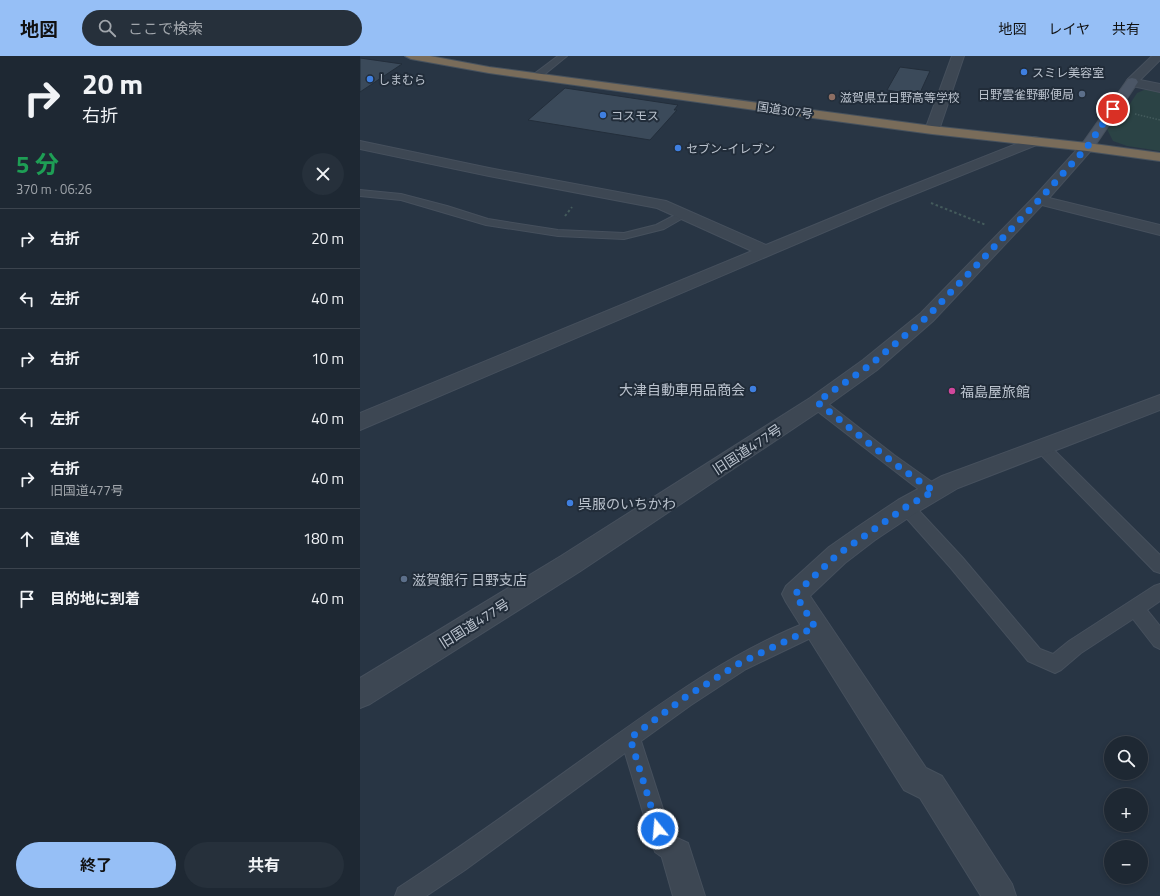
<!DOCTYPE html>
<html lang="ja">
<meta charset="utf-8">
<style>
:root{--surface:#1e2833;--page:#26303b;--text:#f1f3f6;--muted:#a1a6ac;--line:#3c444e;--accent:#96bff6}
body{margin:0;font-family:"Titillium Web","Noto Sans JP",sans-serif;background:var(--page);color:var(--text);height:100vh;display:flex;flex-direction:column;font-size:15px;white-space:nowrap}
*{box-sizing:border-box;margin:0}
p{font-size:13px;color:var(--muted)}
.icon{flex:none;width:22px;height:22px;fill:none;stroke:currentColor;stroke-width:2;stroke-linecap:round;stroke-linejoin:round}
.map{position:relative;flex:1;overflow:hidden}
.panel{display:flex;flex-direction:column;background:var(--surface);width:360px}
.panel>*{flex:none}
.top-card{background:#1e2833;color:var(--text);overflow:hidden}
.fabs{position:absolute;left:744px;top:680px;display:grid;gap:8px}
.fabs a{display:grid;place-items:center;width:44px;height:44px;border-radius:50%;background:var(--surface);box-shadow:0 2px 6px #0003,0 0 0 1px var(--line);font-size:20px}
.pin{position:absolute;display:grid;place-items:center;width:34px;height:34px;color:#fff;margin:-17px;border:2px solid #fff;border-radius:50%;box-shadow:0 1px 4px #0007}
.me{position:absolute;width:44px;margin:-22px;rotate:343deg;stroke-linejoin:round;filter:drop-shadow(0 0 3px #0008)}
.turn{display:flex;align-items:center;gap:14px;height:84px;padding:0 16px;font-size:18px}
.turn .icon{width:52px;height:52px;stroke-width:2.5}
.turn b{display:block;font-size:28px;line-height:34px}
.round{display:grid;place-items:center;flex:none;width:42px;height:42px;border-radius:21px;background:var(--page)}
.headline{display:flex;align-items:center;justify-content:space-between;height:68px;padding:0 16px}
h1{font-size:24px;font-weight:700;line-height:30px;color:#1e9e55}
.primary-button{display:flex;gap:8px;margin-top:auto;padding:8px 16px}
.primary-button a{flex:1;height:46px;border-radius:24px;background:var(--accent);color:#111;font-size:16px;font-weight:700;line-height:46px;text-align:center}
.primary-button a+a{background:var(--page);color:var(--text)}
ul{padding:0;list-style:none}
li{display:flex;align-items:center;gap:12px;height:60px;padding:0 16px;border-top:1px solid var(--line)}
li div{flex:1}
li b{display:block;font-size:15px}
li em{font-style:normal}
header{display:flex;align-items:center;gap:24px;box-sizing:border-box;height:56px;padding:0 20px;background:var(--accent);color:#111}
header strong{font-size:19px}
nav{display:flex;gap:22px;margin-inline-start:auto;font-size:14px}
.search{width:280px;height:36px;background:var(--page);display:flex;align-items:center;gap:10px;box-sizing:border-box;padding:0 14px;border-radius:22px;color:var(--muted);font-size:15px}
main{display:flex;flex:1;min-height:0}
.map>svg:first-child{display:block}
.green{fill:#2b4345}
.building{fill:#3b4a5a;stroke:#232e3b}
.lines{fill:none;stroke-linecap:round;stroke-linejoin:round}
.lane-casing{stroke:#46505d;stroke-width:2}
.street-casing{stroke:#46505d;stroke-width:2}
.secondary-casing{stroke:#46505d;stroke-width:2}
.highway-casing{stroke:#47525e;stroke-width:2}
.path-far1{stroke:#445b5c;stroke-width:1.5;stroke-dasharray:1.5 1.5;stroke-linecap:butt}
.path{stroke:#445b5c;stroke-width:2;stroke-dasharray:2.5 2.5;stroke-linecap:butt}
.lane{fill:#3d4753;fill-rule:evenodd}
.street{fill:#3d4753;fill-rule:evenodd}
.secondary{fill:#4b5666;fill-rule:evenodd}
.highway{fill:#796c5a;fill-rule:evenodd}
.route{stroke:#1a73e8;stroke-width:7;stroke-dasharray:0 12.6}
.shop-dot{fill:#3f7fe0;stroke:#212c39;stroke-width:1.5}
.service-dot{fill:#5c6f8a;stroke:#212c39;stroke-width:1.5}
.education-dot{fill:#8d6e63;stroke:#212c39;stroke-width:1.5}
.hotel-dot{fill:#d1479c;stroke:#212c39;stroke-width:1.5}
.labels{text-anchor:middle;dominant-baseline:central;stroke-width:4;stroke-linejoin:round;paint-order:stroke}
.far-poi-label{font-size:12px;fill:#bac2cd;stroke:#212c39;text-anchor:start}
.far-street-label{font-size:12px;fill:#bac2cd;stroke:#212c39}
.poi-label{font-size:14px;fill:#bac2cd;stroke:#212c39;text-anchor:start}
.street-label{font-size:14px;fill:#bac2cd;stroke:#212c39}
</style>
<header>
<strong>地図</strong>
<div class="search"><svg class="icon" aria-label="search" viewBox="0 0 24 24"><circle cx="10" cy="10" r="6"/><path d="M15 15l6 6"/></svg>ここで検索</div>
<nav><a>地図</a><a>レイヤ</a><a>共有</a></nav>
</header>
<main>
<section class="panel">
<div class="top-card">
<div class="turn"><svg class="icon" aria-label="right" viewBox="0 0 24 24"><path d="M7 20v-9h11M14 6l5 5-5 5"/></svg><div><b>20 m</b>右折</div></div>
</div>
<div class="headline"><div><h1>5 分</h1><p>370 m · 06:26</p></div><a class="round"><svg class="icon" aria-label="close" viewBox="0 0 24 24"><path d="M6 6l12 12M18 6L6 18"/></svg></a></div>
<ul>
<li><svg class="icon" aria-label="right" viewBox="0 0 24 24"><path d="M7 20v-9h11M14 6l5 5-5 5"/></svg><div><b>右折</b></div><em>20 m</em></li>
<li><svg class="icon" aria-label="left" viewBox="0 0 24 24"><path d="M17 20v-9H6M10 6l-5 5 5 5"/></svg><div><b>左折</b></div><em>40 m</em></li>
<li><svg class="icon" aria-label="right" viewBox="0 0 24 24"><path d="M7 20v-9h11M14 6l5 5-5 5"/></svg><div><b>右折</b></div><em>10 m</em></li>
<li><svg class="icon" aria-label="left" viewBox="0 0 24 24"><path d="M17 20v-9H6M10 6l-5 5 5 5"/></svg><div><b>左折</b></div><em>40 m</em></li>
<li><svg class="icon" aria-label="right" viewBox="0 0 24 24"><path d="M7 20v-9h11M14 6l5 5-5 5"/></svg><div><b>右折</b><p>旧国道477号</p></div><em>40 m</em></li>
<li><svg class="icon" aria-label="ahead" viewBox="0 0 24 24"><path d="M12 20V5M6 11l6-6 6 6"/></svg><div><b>直進</b></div><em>180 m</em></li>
<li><svg class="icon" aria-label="arrive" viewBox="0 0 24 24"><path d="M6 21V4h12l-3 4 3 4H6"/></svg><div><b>目的地に到着</b></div><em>40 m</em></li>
</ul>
<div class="primary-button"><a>終了</a><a>共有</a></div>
</section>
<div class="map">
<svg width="800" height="840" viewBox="0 0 800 840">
<rect width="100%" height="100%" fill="#283544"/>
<!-- green -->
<polygon class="green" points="786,33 800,36 800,95 767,90 753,85 747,73 762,60 777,37"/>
<!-- building -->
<g class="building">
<polygon points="0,2 42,8 0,36"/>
<polygon points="540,11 570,15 559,39 527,34"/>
<polygon points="205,32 318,49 314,54 317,54 290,84 168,64"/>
</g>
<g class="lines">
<!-- lane casing -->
<g class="lane-casing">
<g id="lane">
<polygon points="198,0 207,0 180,22 174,22 174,18"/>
<polygon points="0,134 41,138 87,150 128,163 198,174 264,177 296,169 321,156 325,155 330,158 304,173 264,183 198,180 126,169 41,144 0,140"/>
<path d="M457,342L462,343L534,399L579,431L582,435L579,439C569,443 562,435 553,429L452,351L450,347L452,343Z"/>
<polygon points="683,386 688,388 800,499 800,517 794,515 678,396 676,392 678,388"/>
<polygon points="546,444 551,446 602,501 680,593 693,598 709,585 794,530 800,528 800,545 787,554 800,570 800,593 794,590 773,563 721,597 701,614 695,617 668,605 590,511 541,456 538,451 541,446"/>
<path d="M455,563L461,565L464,571L461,577L386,613L331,649L281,685L312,781L325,790L328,798L325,806L317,809L309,806L295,796L265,697L105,814L66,840H35L38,832C106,788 171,740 237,693C307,643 374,594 455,563Z"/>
</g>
</g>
<!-- street casing -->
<g class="street-casing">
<g id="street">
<polygon points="592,0 604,0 579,74 577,77 567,77 565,74"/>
<polygon points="792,0 800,0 800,4 780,24 800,28 800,36 768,29 766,26 768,23"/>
<polygon points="674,81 679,82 681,85 679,88 530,148 0,374 0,357 392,195 297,152 129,120 0,93 0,85 129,112 306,145 406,189 520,142"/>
<polygon points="727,87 732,88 734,91 689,142 800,169 800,179 682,149 573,265 517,314 464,352 219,516 10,648 0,652 0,622 201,500 450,342 503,304 561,257 674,141 722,88"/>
<polygon points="800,339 800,354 598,432 554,458 515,484 485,507 450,540 566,712 582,720 652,828 656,840 621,840 560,742 544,734 426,546 422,538 426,530 469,491 499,470 538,444 582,420"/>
<polygon points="317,782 328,787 345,840 313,840 301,798 306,787"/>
</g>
</g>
<!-- secondary casing -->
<g class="secondary-casing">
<polygon id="secondary" points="772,22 776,23 778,26 732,94 722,94 720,91 722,88 768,23"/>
</g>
<!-- highway casing -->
<g class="highway-casing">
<polygon id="highway" points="45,0 70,0 129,11 572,70 727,87 800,97 800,105 727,95 572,78 453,62 129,17 51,3"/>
</g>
<!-- path-far1 -->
<polyline class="path-far1" points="775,58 800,64"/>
<!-- path -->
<g class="path">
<polyline points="571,147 626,169"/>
<polyline points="205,160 212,151"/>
</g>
<!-- lane -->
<use href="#lane" class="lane"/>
<!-- street -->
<use href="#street" class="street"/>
<!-- secondary -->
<use href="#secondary" class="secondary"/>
<!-- highway -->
<use href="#highway" class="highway"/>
</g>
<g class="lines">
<!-- route -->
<path class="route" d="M298,773L270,682L324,642L380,607L455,571L435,538L477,499L546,451L574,435C533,409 496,376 457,346L510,309L567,261L679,144L727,91L753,53"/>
</g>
<!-- markers -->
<g class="shop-dot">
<circle cx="664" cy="16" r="4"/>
<circle cx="10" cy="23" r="4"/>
<circle cx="243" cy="59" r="4"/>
<circle cx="318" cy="92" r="4"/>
<circle cx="393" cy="333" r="4"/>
<circle cx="210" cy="447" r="4"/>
</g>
<g class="service-dot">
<circle cx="722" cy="38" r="4"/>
<circle cx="44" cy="523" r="4"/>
</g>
<circle class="education-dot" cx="472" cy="41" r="4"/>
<circle class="hotel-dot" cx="592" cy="335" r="4"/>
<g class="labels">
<!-- far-poi labels -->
<g class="far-poi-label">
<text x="672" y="16">スミレ美容室</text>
<text x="18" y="23">しまむら</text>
<text x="714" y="38" text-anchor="end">日野雲雀野郵便局</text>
<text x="480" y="41">滋賀県立日野高等学校</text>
<text x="251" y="59">コスモス</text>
<text x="326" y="92">セブン-イレブン</text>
</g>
<!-- far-street labels -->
<g class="far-street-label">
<text transform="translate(425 54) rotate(8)">国道307号</text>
</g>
<!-- poi labels -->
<g class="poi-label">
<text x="385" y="333" text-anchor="end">大津自動車用品商会</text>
<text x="600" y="335">福島屋旅館</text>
<text x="218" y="447">呉服のいちかわ</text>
<text x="52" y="523">滋賀銀行 日野支店</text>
</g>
<!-- street labels -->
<g class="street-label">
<text transform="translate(387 393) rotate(-33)">旧国道477号</text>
<text transform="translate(114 567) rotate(-32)">旧国道477号</text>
</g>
</g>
</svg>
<div class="fabs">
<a><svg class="icon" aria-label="search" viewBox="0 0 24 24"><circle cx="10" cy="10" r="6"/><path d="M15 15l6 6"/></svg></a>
<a>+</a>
<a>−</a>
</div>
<div class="pin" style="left:753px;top:53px;background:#d93025"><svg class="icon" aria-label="arrive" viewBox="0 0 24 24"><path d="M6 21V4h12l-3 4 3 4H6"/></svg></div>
<svg class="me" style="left:298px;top:773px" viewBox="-20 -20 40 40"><circle r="17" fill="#1a73e8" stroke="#fff" stroke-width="3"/><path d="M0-11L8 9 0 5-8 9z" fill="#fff"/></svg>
</div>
</main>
